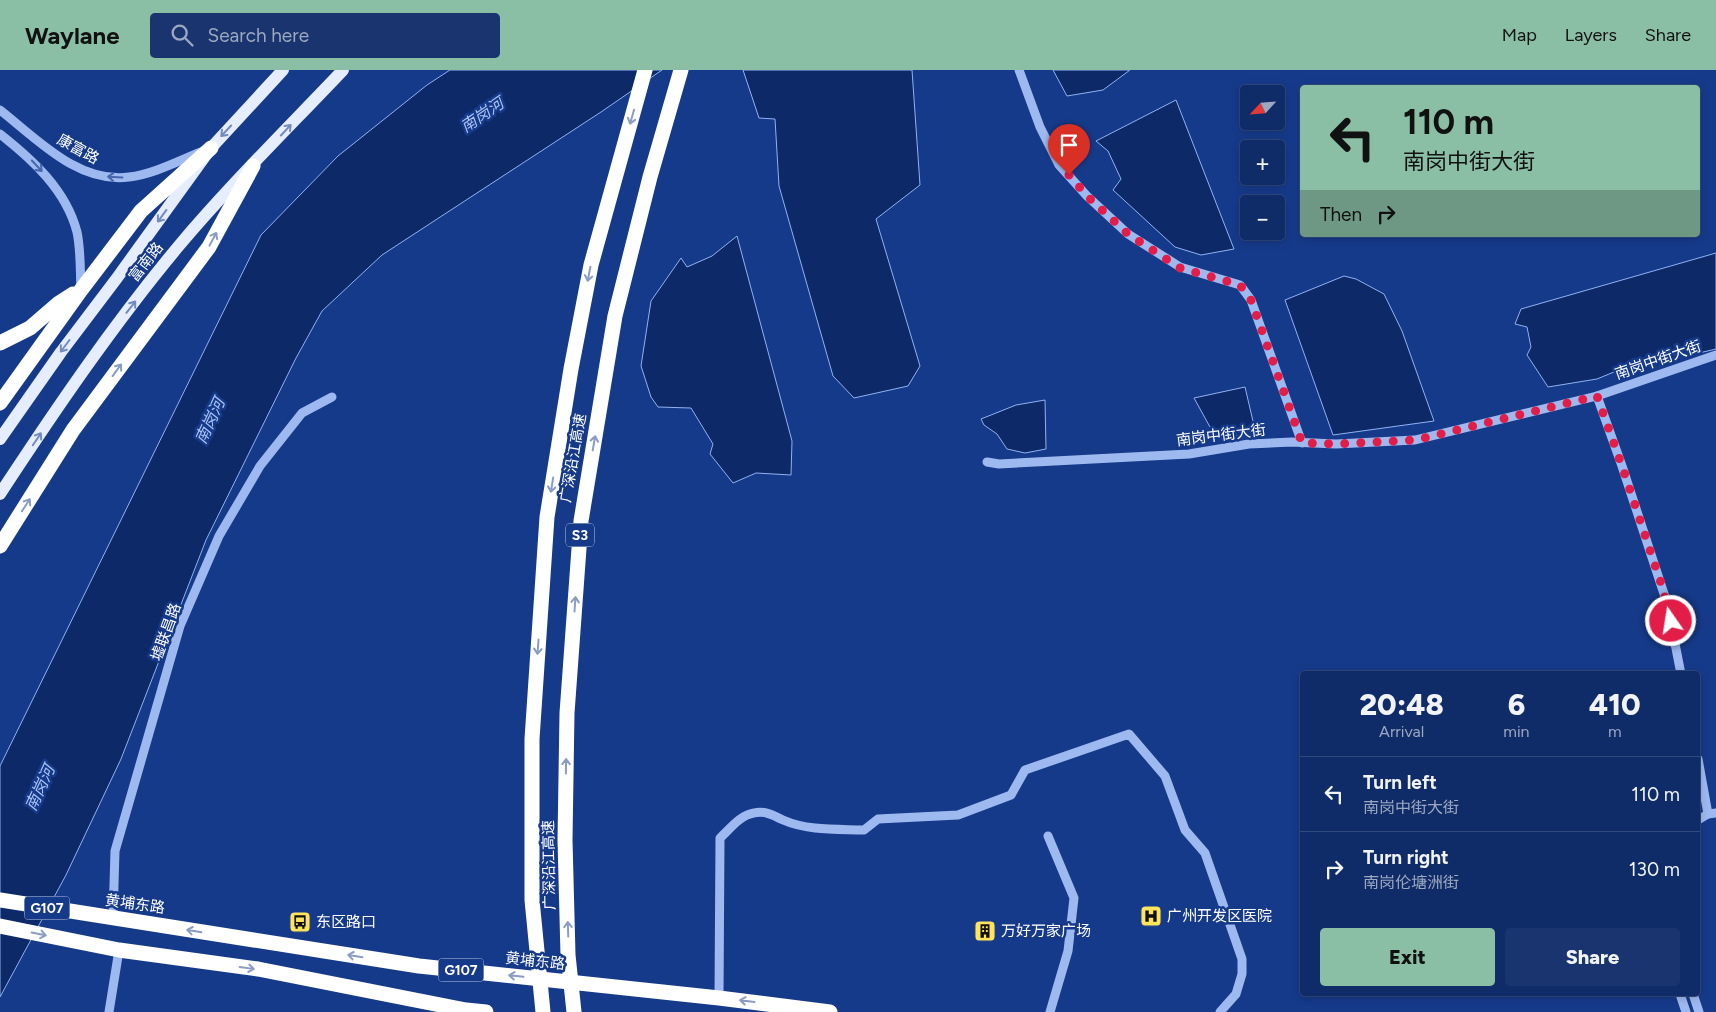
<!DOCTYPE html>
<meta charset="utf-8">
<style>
:root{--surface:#102c68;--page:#19346e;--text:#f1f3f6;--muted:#9ca7c0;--line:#30487c;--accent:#8abfa5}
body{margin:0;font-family:Figtree,"Noto Sans SC",sans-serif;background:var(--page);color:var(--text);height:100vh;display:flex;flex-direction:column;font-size:19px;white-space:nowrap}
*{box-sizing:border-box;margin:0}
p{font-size:16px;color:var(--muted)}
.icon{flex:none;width:28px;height:28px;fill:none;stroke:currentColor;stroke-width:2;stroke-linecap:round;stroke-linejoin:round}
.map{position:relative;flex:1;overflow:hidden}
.drawer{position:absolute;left:1300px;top:601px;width:400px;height:325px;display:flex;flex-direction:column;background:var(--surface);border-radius:5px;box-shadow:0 2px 8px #0003,0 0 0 1px var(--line)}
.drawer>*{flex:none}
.hud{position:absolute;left:1300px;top:15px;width:400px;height:152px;border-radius:5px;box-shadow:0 2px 8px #0003,0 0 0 1px var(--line);background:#8abfa5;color:#111;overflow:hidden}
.needle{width:32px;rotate:244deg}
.fabs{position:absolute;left:1240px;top:15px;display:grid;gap:10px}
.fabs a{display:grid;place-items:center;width:45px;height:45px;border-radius:5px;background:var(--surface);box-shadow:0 2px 8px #0003,0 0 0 1px var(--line);font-size:25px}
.pin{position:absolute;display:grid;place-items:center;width:42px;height:42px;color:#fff;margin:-51px -21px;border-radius:50% 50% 50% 0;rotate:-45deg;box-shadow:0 0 5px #0007}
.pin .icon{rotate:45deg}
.me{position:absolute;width:55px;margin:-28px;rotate:347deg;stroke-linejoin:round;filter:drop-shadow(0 0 4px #0008)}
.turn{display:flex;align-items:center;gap:18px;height:105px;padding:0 20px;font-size:22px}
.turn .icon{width:65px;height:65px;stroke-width:2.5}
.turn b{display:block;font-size:35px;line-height:42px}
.then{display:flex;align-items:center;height:48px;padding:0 20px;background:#0003;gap:10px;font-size:19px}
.eta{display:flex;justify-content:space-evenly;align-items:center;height:85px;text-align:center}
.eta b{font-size:30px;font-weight:800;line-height:35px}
.button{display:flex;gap:10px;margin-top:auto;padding:10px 20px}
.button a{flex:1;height:58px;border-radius:5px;background:var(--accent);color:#111;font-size:20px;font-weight:800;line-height:58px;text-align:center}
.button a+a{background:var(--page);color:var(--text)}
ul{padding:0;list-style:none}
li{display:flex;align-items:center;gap:15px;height:75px;padding:0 20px;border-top:1px solid var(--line)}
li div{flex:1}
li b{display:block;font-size:19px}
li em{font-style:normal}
header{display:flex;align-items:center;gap:30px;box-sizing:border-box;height:70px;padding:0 25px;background:var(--accent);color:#111}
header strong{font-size:24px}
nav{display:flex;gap:28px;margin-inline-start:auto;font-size:18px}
.search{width:350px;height:45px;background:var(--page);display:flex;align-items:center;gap:12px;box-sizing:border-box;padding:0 18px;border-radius:5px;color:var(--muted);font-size:19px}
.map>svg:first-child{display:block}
.water{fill:#0e2967;stroke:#90b2f2}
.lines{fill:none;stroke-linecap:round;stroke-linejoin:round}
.minor{stroke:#9eb9ef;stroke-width:9}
.major{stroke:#e6edff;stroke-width:12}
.highway{stroke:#fff;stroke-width:15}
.highway-bridge{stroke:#fff;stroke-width:15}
.oneway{stroke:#8a9cc4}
.oneway2{stroke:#748bbf}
.oneway3{stroke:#4666ad}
.route{stroke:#e11d48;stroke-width:9;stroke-dasharray:0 16.2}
.labels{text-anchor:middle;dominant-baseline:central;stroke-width:5;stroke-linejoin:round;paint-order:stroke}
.shield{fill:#163a8a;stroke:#b9c4dc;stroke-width:1}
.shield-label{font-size:14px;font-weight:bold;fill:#fff}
.street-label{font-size:15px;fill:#fff;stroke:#163a8a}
.poi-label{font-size:15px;fill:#fff;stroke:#163a8a;text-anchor:start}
.water-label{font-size:16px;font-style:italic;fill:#aac3f6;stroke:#163a8a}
</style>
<header>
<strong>Waylane</strong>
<div class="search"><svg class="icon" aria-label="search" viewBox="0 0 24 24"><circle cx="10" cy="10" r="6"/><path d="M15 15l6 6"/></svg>Search here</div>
<nav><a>Map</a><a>Layers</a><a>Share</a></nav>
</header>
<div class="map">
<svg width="1716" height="942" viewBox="0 0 1716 942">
<rect width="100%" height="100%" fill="#163a8a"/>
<!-- water -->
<g class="water">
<polygon points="450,0 662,0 601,42 382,185 322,241 296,288 206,470 121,689 66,805 0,927 0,696 261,165 338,86 427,15"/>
<polygon points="743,0 912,0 920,115 876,149 920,296 908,316 854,328 833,306 779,116 775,49 759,48"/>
<polygon points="1053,0 1130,0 1103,20 1067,26"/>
<polygon points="1176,30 1234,179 1201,185 1175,177 1113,120 1121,109 1108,81 1096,71"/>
<polygon points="737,166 792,371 791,405 756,403 733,413 710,384 713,374 691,338 658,337 651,327 641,296 651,231 681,188 687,197 712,186"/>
<polygon points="1716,183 1716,279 1699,283 1655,285 1597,309 1548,317 1527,285 1531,277 1527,257 1515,254 1521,239"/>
<polygon points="1344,206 1356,209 1384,224 1402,261 1434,351 1333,365 1285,230"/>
<polygon points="1245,317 1256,364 1242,367 1210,357 1194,328"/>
<polygon points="1045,330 1046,379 1025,383 1007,379 997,364 984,355 981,349 1016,335"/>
</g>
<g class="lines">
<!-- minor -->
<g class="minor">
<polyline points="1019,0 1040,57 1059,95 1087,126 1128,164 1180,197 1240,215 1251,230 1302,373"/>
<path d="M0,40C36,68 78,114 129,107C154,104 178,91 201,82"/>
<path d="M0,64C33,90 66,120 77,162C81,181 80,200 81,220"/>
<polyline points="1597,326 1622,396 1667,533 1681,604"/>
<polyline points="987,392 999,394 1189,384 1249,374 1292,372 1336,374 1415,370 1597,326 1716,285"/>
<polyline points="1698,689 1708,744"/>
<polyline points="1698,750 1708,744 1716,743"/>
<polyline points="1048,766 1074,828 1068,881 1050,942"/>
<polyline points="113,848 115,781 180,556 219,466 260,396 302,343 332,327"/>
<polyline points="1680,924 1686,942"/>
<polyline points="1693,924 1699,942"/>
<path d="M719,928L720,768C730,759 740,745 754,743C765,740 774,746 783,750C808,761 837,759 864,760L878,749L958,745L1011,725L1025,700L1129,664L1165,706L1185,760L1205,783L1242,889V904L1236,924L1220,942"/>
<polyline points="109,942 119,880"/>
</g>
<!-- major -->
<g class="major">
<polyline points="0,369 61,282 117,208 211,78 283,0"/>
<path d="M0,424C55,340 113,255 177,178C229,116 287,59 343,0"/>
</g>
<!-- highway -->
<g class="highway">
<polyline points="0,273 30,258 59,233 73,224"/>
<polyline points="0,333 81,220 141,141 211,78"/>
<polyline points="0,476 73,360 209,177 253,96"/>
<polyline points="0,830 419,896 719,928 830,942"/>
<polyline points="0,856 119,880 258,899 466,940 486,942"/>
</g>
<!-- highway-bridge -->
<g class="highway-bridge">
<polyline points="543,942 532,830 532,669 547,447 571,299 591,195 645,0"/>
<polyline points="574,942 568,885 565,770 567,643 581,451 615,246 650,107 681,0"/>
</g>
</g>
<!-- one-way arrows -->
<defs><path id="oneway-shaft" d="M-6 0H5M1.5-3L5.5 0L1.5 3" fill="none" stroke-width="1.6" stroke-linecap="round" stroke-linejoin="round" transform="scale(1.25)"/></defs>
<g class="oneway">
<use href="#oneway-shaft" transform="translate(632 47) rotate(106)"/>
<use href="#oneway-shaft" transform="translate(213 169) rotate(-62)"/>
<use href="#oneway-shaft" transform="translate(589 204) rotate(101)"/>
<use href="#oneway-shaft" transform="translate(117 300) rotate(-54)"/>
<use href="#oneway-shaft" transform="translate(594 373) rotate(-80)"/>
<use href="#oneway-shaft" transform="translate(552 415) rotate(99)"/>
<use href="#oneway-shaft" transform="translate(26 435) rotate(-57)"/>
<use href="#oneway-shaft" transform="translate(575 534) rotate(-86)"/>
<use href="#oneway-shaft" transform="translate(538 577) rotate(94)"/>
<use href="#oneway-shaft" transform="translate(566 696) rotate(-89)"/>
<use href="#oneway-shaft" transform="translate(568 859) rotate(-92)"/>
<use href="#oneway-shaft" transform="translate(194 861) rotate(-171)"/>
<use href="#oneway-shaft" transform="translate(39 864) rotate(11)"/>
<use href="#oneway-shaft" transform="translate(355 886) rotate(-171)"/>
<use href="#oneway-shaft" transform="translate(247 898) rotate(8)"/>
<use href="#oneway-shaft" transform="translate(516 906) rotate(-174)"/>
<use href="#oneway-shaft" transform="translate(747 931) rotate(-173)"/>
</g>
<g class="oneway2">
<use href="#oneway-shaft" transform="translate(286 60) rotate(-47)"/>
<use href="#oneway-shaft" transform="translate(226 61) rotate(133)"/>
<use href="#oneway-shaft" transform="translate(162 146) rotate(126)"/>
<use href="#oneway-shaft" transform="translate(131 237) rotate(-52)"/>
<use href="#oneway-shaft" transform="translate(65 276) rotate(127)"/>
<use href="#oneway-shaft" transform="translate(37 369) rotate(-56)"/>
</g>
<g class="oneway3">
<use href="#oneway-shaft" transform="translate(37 96) rotate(47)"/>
<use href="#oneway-shaft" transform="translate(115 107) rotate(-177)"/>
</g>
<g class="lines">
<!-- route -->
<polyline class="route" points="1069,105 1087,126 1128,164 1180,198 1240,215 1251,230 1302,373 1336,374 1416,370 1597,326 1622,396 1662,516 1671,551"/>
</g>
<!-- icons -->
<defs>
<g id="hospital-square" transform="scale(1.125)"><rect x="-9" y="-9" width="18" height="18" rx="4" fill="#ffe45c" stroke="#163a8a"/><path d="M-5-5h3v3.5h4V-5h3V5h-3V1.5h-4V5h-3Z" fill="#111"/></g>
<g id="bus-square" transform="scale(1.125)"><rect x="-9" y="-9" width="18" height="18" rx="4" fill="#ffe45c" stroke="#163a8a"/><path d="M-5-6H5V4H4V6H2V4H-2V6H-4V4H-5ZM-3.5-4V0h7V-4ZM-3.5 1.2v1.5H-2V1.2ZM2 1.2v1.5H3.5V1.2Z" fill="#111"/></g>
<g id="building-square" transform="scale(1.125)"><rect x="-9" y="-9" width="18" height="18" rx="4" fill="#ffe45c" stroke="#163a8a"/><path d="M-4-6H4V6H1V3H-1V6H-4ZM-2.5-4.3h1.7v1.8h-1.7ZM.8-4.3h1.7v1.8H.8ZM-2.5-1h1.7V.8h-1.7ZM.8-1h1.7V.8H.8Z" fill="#111"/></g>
</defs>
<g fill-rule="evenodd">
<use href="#hospital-square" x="1151" y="846"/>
<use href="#bus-square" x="300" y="852"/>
<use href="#building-square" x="985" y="861"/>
</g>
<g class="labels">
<!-- shield labels -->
<g class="shield">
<rect x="566" y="453.5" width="28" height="23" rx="4"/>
<rect x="24.5" y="826.5" width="45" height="23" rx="4"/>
<rect x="438.5" y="888.5" width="45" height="23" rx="4"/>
</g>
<g class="shield-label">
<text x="580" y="465">S3</text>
<text x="47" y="838">G107</text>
<text x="461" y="900">G107</text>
</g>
<!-- street labels -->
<g class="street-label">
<text transform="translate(78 79) rotate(29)">康富路</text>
<text transform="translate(146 192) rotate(-52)">富南路</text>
<text transform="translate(1658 290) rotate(-19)">南岗中街大街</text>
<text transform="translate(1221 365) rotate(-7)">南岗中街大街</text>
<text transform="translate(573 388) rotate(-80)">广深沿江高速</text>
<text transform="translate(166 562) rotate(-70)">墟联昌路</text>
<text transform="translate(549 795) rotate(-91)">广深沿江高速</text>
<text transform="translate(135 834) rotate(8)">黄埔东路</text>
<text transform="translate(535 891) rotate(6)">黄埔东路</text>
</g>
<!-- poi labels -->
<g class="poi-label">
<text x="1167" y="846">广州开发区医院</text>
<text x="316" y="852">东区路口</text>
<text x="1001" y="861">万好万家广场</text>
</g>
<!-- water labels -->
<g class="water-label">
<text transform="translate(482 45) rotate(-34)">南岗河</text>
<text transform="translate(210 351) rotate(-65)">南岗河</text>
<text transform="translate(40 718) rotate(-65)">南岗河</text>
</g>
</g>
</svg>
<div class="fabs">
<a><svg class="needle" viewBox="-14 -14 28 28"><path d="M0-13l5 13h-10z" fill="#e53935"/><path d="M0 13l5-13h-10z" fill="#9ca7c0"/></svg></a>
<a>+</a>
<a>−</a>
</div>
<div class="pin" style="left:1069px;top:105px;background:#d93025"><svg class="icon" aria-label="arrive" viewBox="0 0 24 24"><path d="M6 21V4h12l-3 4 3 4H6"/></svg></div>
<svg class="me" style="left:1671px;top:551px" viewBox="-20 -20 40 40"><circle r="17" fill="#e11d48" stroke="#fff" stroke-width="3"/><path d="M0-11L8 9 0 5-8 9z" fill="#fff"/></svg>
<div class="hud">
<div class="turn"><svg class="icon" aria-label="left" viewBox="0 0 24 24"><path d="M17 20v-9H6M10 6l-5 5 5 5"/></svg><div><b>110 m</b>南岗中街大街</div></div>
<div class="then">Then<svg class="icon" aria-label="right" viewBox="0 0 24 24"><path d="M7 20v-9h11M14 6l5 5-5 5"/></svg></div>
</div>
<section class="drawer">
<div class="eta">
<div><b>20:48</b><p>Arrival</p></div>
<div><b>6</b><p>min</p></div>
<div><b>410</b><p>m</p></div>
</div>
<ul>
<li><svg class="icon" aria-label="left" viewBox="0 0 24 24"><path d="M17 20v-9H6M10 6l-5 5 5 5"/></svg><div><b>Turn left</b><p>南岗中街大街</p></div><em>110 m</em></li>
<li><svg class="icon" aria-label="right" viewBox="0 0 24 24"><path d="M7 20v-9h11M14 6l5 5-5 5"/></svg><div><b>Turn right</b><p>南岗伦塘洲街</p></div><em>130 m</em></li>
</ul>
<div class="button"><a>Exit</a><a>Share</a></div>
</section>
</div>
